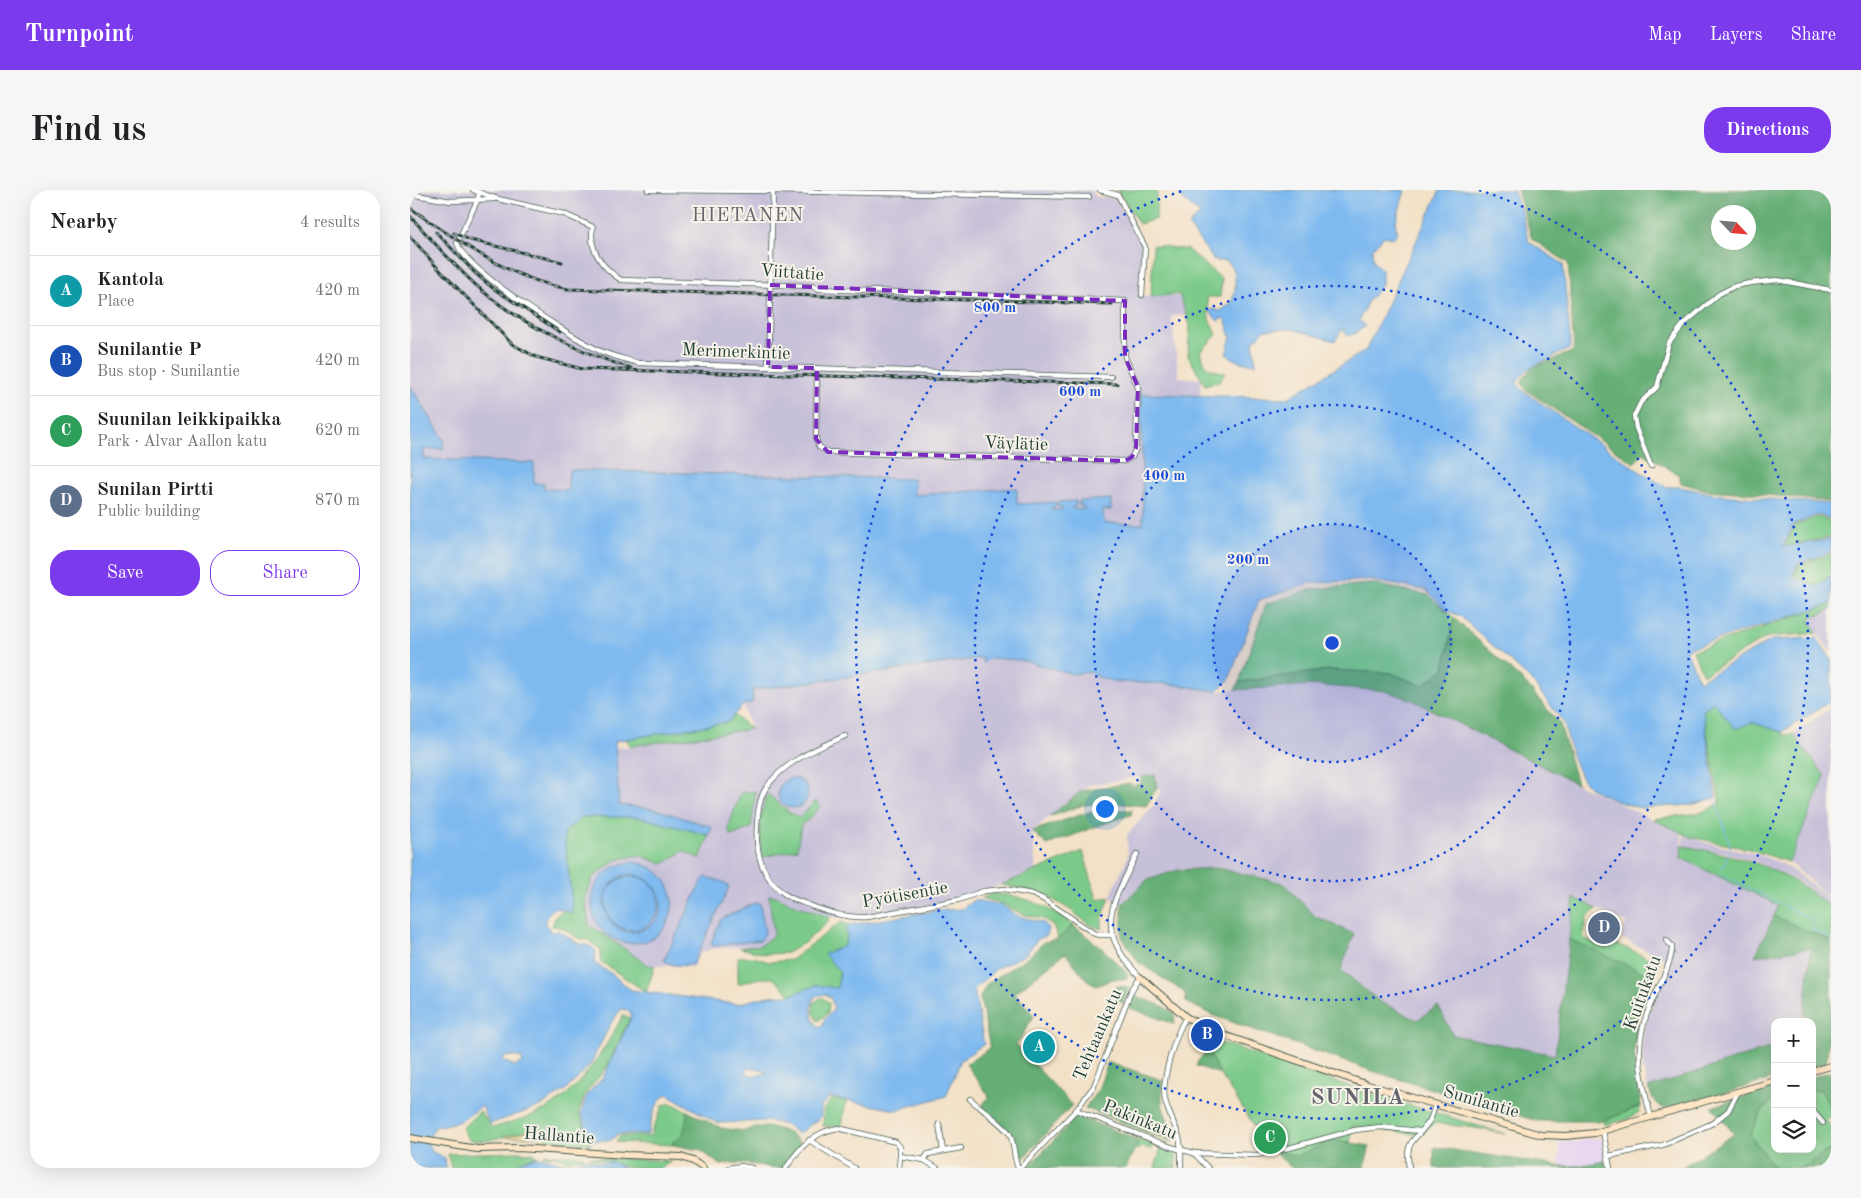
<!DOCTYPE html>
<meta charset="utf-8">
<style>
body{margin:0;font-family:"Old Standard TT",serif;background:#f6f6f6;color:#202124}
.controls{position:absolute;right:15px;bottom:15px;display:grid;overflow:hidden;border-radius:10px;box-shadow:0 5px 20px #0002}
.controls button{width:45px;height:45px;display:grid;place-items:center;padding:0;border:0;border-bottom:1px solid #e0e0e0;background:#fff;color:#202124;font:25px sans-serif}
.compass{position:absolute;left:1301px;top:15px;width:45px;height:45px;border-radius:50%;background:#fff;box-shadow:0 5px 20px #0002;rotate:116deg}
.you{position:absolute;left:694px;top:618px;width:18px;height:18px;margin:-12px;border:4px solid #fff;border-radius:50%;background:#1a73e8;box-shadow:0 0 0 8px #1a73e833}
.badge{display:grid;place-items:center;width:32px;height:32px;border-radius:50%;background:#7c3aed;color:#fff;font-size:16px;font-weight:700}
.pin{position:absolute;translate:-50% -50%;border:2px solid #fff;box-shadow:0 1px 5px #0006}
.list{margin:0;padding:0;list-style:none}
h2{display:flex;justify-content:space-between;align-items:center;height:65px;margin:0;padding:0 20px;font-size:21px}
h2 small{font-size:16px;font-weight:400;color:#757577}
.list li{display:grid;grid-template-columns:32px 1fr auto;gap:15px;align-items:center;box-sizing:border-box;height:70px;padding:0 20px;border-top:1px solid #e0e0e0}
.list b{display:block;font-size:19px;white-space:nowrap}
.list p{margin:0;font-size:16px;white-space:nowrap;color:#757577}
.list em{font-size:16px;font-style:normal;color:#757577}
.actions{display:flex;gap:10px;padding:15px 20px}
.actions a{flex:1;padding:11px 0;border:1px solid #7c3aed;border-radius:20px;text-align:center;font-size:18px;color:#7c3aed}
.actions .main{background:#7c3aed;color:#fff}
.icon{flex:none;width:28px;height:28px;fill:none;stroke:currentColor;stroke-width:2;stroke-linecap:round;stroke-linejoin:round}
.map{position:relative;flex:none;width:1421px;height:978px;overflow:hidden;border-radius:20px}
header{display:flex;align-items:center;gap:30px;box-sizing:border-box;height:70px;padding:0 25px;background:#7c3aed;color:#fff}
header strong{font-size:24px}
nav{display:flex;gap:28px;margin-inline-start:auto;font-size:18px}
.intro{display:flex;align-items:center;justify-content:space-between;box-sizing:border-box;height:120px;padding:0 30px}
h1{margin:0;font-size:35px}
.button{padding:12px 22px;border-radius:20px;background:#7c3aed;color:#fff;font-size:18px;font-weight:700}
main{display:flex;gap:30px;padding:0 30px}
aside{flex:1;background:#fff;border-radius:20px;box-shadow:0 5px 20px #0002}
.map>svg:first-child{display:block}
.built{fill:#e5d3f1}
.industrial{fill:#c7c0d9}
.green{fill:#7cca8a;stroke:#4e845f}
.forest{fill:#65ae76;stroke:#427655;fill-rule:evenodd}
.sand{fill:#eeda9e;stroke:#868c69}
.water{fill:#7eb9f0;stroke:#4e7b92;fill-rule:evenodd}
.lines{fill:none;stroke-linecap:round;stroke-linejoin:round}
.stream{stroke:#7eb9f0;stroke-width:1}
.street-casing{stroke:#3f564a;stroke-width:6}
.secondary-casing{stroke:#3f564a;stroke-width:8}
.street{stroke:#fff;stroke-width:4.5}
.secondary{stroke:#fee5c5;stroke-width:6}
.rail-casing{stroke:#1f3d34;stroke-width:3}
.rail{stroke:#f7f3e8;stroke-width:1;stroke-dasharray:4;stroke-linecap:butt}
.marked{fill:none;stroke:#7b2cbf;stroke-width:4;stroke-dasharray:10 6;stroke-linejoin:round}
.ring{fill:none;stroke:#1d4ed8;stroke-width:2.5;stroke-dasharray:2.5 5}
.labels{text-anchor:middle;dominant-baseline:central;stroke-width:4;stroke-linejoin:round;paint-order:stroke}
.street-label{font-size:18px;fill:#1f3d34;stroke:#f7f3e8}
.neighbourhood-label{font-size:19px;letter-spacing:1px;fill:#65656d;stroke:#f7f3e8}
.district-label{font-size:22px;font-weight:bold;letter-spacing:1px;fill:#65656d;stroke:#f7f3e8}
.centre{fill:#1d4ed8;stroke:#f7f3e8;stroke-width:2.5}
.ring-label{font-size:15px;text-anchor:middle;font-weight:bold;fill:#1d4ed8;stroke:#f7f3e8;stroke-width:4;stroke-linejoin:round;paint-order:stroke}
</style>
<header>
<strong>Turnpoint</strong>
<nav><a>Map</a><a>Layers</a><a>Share</a></nav>
</header>
<div class="intro"><h1>Find us</h1><a class="button">Directions</a></div>
<main>
<aside>
<h2>Nearby<small>4 results</small></h2>
<ul class="list">
<li><span class="badge" style="background:#0f9aa8">A</span><div><b>Kantola</b><p>Place</p></div><em>420 m</em></li>
<li><span class="badge" style="background:#1a4fb4">B</span><div><b>Sunilantie P</b><p>Bus stop · Sunilantie</p></div><em>420 m</em></li>
<li><span class="badge" style="background:#2e9e5b">C</span><div><b>Suunilan leikkipaikka</b><p>Park · Alvar Aallon katu</p></div><em>620 m</em></li>
<li><span class="badge" style="background:#5c6f8a">D</span><div><b>Sunilan Pirtti</b><p>Public building</p></div><em>870 m</em></li>
</ul>
<div class="actions"><a class="main">Save</a><a>Share</a></div>
</aside>
<div class="map">
<svg width="1421" height="978" viewBox="0 0 1421 978">
<rect width="100%" height="100%" fill="#f7f3e8"/>
<filter id="ink" filterUnits="userSpaceOnUse"><feTurbulence type="fractalNoise" baseFrequency=".02" numOctaves="2"/><feDisplacementMap in="SourceGraphic" scale="10" xChannelSelector="R" yChannelSelector="G"/><feConvolveMatrix kernelMatrix="1 2 1 2 8 2 1 2 1" color-interpolation-filters="sRGB"/></filter>
<filter id="wash" filterUnits="userSpaceOnUse"><feTurbulence type="fractalNoise" baseFrequency=".0096" numOctaves="4" result="noise"/><feDisplacementMap in="SourceGraphic" scale="20" xChannelSelector="R" yChannelSelector="G"/><feGaussianBlur stdDeviation="1.12" result="paint"/><feColorMatrix in="noise" values="0 0 0 0 0 0 0 0 0 0 0 0 0 0 0 0 0 1.4 0 .05"/><feComposite in="paint" operator="in"/></filter>
<g filter="url(#wash)">
<rect width="100%" height="100%" fill="#f3e1c7"/>
<!-- built -->
<path class="built" d="M1192,948L1195,971L1168,976H1149V951L1166,952L1173,949Z"/>
<!-- industrial -->
<g class="industrial">
<path d="M0,0H681L686,7L706,8L732,55L729,107L787,105L796,124L761,126L769,187L792,189L789,207L731,205L734,334L694,333L693,320L674,316V319H663V316H652L653,320H642V317L607,314L606,298L503,305V289L159,280L158,300L134,299L124,293V273L13,269L14,259L34,250L0,195Z"/>
<path d="M1421,419V463L1398,429Z"/>
<path d="M572,468L573,473L580,468L610,470L663,484L680,482L717,492L760,494L806,501L902,495L975,501L1002,510L1167,594L1272,643L1271,668L1369,715L1345,765L1401,758L1394,832H1365V856L1238,898L1233,878L1232,857L1234,839L1241,818L1262,772L1211,748L1216,733L1164,708L1145,865L1043,845L1028,816L1008,830L969,811L930,780L944,744L905,726L873,693L807,678L768,680L737,690L712,714L700,707L718,667L717,645L743,616L752,598H747L745,585L679,595L622,641L626,680L591,695L548,710L444,728L420,727L384,715L368,707L359,705L364,745L351,755L301,759L289,764L283,777L238,775L162,724L172,627L299,645L301,638L245,619L209,615L206,558L341,539L333,515L344,512L343,500Z"/>
<path d="M1421,518V709L1379,672L1415,586L1383,544Z"/>
<path d="M1274,645L1297,653L1347,664L1371,673L1395,689L1421,710V718L1396,697L1381,688L1344,671L1317,663L1273,656Z"/>
</g>
<!-- green -->
<g class="green">
<path d="M706,0H747L746,29L729,34L708,1Z"/>
<path d="M743,55L778,60L812,89L810,107H797L799,129L807,145L790,162L797,178L815,183L810,191L795,195L778,166L780,135L769,104L741,107Z"/>
<path d="M1408,327L1421,331V347L1375,356L1385,335Z"/>
<path d="M1421,364V384L1408,396L1384,385L1389,375Z"/>
<path d="M962,394L1018,405L1044,428L1034,479L1012,496L981,483L919,480L829,492L856,414L903,399Z"/>
<path d="M1421,414V419L1399,429L1407,443L1357,447L1293,485L1283,461Z"/>
<path d="M1303,512L1341,532L1372,542L1374,545L1383,544L1415,586L1379,672L1339,659L1281,647L1243,629L1290,623L1310,614L1293,521Z"/>
<path d="M324,525L341,539L221,556L216,549L318,532Z"/>
<path d="M331,602H346L341,638L321,646L318,638Z"/>
<path d="M358,604L380,623L389,628L406,611L410,616L400,628L391,635L387,659L352,667C349,646 348,625 358,604Z"/>
<path d="M172,627H228L299,645L290,669L273,661L253,674L229,665L206,670L183,687L175,710L179,735L238,775L245,776L236,802L190,771L191,760L178,750L168,748L151,737L142,736L146,726L154,720L162,723C162,696 156,669 154,642Z"/>
<path d="M1272,656C1332,666 1373,677 1421,718V751L1364,726L1368,715L1271,668Z"/>
<path d="M673,661L687,709L700,707L693,726L691,739C676,735 667,723 654,716C634,703 615,699 591,695Z"/>
<path d="M583,704C615,705 637,716 663,735L648,749L644,737L634,729L612,724L591,713L572,708Z"/>
<path d="M359,705L368,707L384,715L420,727L418,732L394,753L377,763L355,764L330,758L351,755L364,745Z"/>
<path d="M1164,708L1187,719L1177,727L1173,748L1197,758L1207,754L1249,773L1244,787L1159,749Z"/>
<path d="M431,732L440,735L434,756L427,798L407,795L381,805L363,788H349L328,794V767H344L359,772L381,770Z"/>
<path d="M412,807L419,813L418,823L408,831L403,821L404,812Z"/>
<path d="M213,825L220,828L197,877L175,904L169,922L174,934V945L182,954L137,951L130,938L75,951L59,950L52,938L70,921L82,938C98,933 115,929 130,922C167,906 195,859 213,825Z"/>
<path d="M800,849L956,902L1095,944L1065,938L1025,933L1011,945L943,936L940,952L923,950L886,966L859,958L810,884L794,854Z"/>
<path d="M1402,900H1411L1421,919V926L1416,931L1421,936V960C1411,963 1406,971 1397,975C1387,978 1375,978 1365,978L1340,945L1350,924L1365,907V959H1402Z"/>
<path d="M422,909L436,911L432,936H413L414,918Z"/>
<path d="M261,913L277,921C276,934 276,946 263,952V955L206,952L210,946H240L253,915Z"/>
<path d="M1231,916L1229,922L1218,929L1194,935V931Z"/>
<path d="M729,950L744,955L741,959L732,957L730,959H724Z"/>
<path d="M751,958L764,963L766,965V978H745Z"/>
<path d="M108,962L123,963L127,966L111,971L106,978H41L38,964Z"/>
<path d="M135,964L174,966V968L158,971L147,966H133Z"/>
<path d="M179,967L261,971L252,978H218L203,972L178,968Z"/>
</g>
<!-- forest -->
<g class="forest">
<path d="M1107,0H1421V312L1340,303L1296,300L1271,293L1269,285L1233,263L1224,273L1116,200L1111,192L1121,178L1164,161L1158,73L1122,49ZM1308,22H1338V52H1308Z"/>
<path d="M1044,428L1115,493L1150,534L1167,594L1002,510L975,501L902,495L825,500L829,492L921,480L981,483L1012,496L1034,479Z"/>
<path d="M745,585L747,598L736,616L703,613L673,615L639,627L671,601L721,593L722,596L731,593V587Z"/>
<path d="M699,619L722,620L721,625L704,630L637,655L622,641L682,621Z"/>
<path d="M807,678L873,693L905,726L944,744L931,780L969,811L1007,830L1028,816L1043,845L1145,865L1159,749L1244,787L1228,826L1224,862L1231,916L1194,931H1127L962,881L802,825L776,812L775,803L728,772L712,747V714L737,690L768,680Z"/>
<path d="M1364,726L1421,751V833L1416,873L1402,877V832H1394L1401,758L1345,766Z"/>
<path d="M663,735L694,760L717,783V789H702L687,796L676,789L655,763L605,803L624,826L606,855L662,915L613,969L604,946L572,916L579,906L556,874L580,858L570,807L577,794L618,767L634,752L648,749Z"/>
<path d="M707,796L719,797L713,813L706,809Z"/>
<path d="M724,805L755,817L765,824L764,834L720,818Z"/>
<path d="M1365,856V888L1312,904L1256,918C1245,918 1242,906 1238,898Z"/>
<path d="M796,862L800,865L810,884L786,876L788,871Z"/>
<path d="M698,872L752,890V915L762,941V952L675,918L688,900Z"/>
<path d="M1421,882V919L1411,900H1402V887Z"/>
<path d="M1365,897V907L1350,924L1340,945L1365,978H1271L1324,944L1302,917Z"/>
<path d="M277,921L311,938L334,941L346,937H362L378,942L391,953L373,978C348,978 338,969 311,975L290,960L263,955V952C276,946 276,934 277,921Z"/>
<path d="M667,926L729,950L716,978H617Z"/>
<path d="M923,950L960,956L954,978H882L859,958L886,966Z"/>
<path d="M1024,957L1149,976H1168L1195,971L1196,978H1024Z"/>
<path d="M1421,960V978H1386L1398,975L1413,963Z"/>
</g>
<!-- sand -->
<path class="sand" d="M130,938L137,951L126,947H93Z"/>
<!-- water -->
<g class="water">
<path d="M772,0H995L985,34L988,42L983,48L974,46L962,59L963,71L972,80V95L958,111L949,130L955,136L946,143L938,146L932,139L925,151L882,139L855,140L843,152L846,174L829,172L816,164L821,147L815,129L811,128L809,132L799,121L802,119L810,121L821,114L825,101V82L817,71H807L803,69L778,35L790,24L770,7Z"/>
<path d="M1030,0H1103L1111,21L1119,52L1153,74L1161,158L1118,179L1106,192L1112,200L1229,281L1257,297H1270L1309,305L1421,314V329L1408,325L1384,334L1373,357L1421,349V362L1388,374L1382,386L1407,397L1421,386V414L1276,459L1289,491L1362,450L1407,448L1421,469V511L1372,542L1341,532L1326,539L1303,512L1293,521L1306,606L1305,608L1281,615L1230,618L1206,611L1180,598L1171,587L1162,566L1154,533L1120,489L1050,426L1036,420L1016,400L959,390L901,393L849,410L819,490L806,501C791,499 776,496 760,494C735,491 701,497 680,482L663,484L610,470L580,468L573,473L572,468L342,500L343,512L333,515L318,532L205,551L209,615L245,619L302,637L299,645L228,627H172L154,642C156,669 162,696 162,724L154,720L144,718L138,724L135,734L143,743L148,740L167,753L180,756L186,761L184,773L202,784L221,800L327,814L358,806L381,805L407,795L427,798L430,782L414,764L434,756L437,747L436,739L440,735L529,720L552,719L564,710L592,715L608,726L634,733L638,739L636,746L628,749L615,765L587,778L564,799L574,854L551,870L536,906L486,920L420,907L411,916V927L388,944L377,935L358,931L307,933L257,904C245,911 241,930 238,944H207L202,950L181,951C175,942 176,933 171,923L177,904L193,888L220,830L221,823L217,820L211,819L201,833L180,875L158,898L131,916L80,934L72,916L51,931L25,937L17,952L21,961L35,968L36,978H0V195L34,250L33,259H14V269L124,273V293L134,294V299L158,300L159,280L504,289V305L607,298V314L646,312V317H642V320H652V317H648V312L666,311V316H663V319H674V316H669V311L701,309V320H693L694,333L733,334L731,204L878,208L956,160ZM415,804L421,808L424,819L414,830L413,836L409,838C401,828 399,817 405,806ZM103,866L111,868L113,870L112,873L105,876L93,871L94,867ZM344,878L353,880L356,883L346,886L337,884V879Z"/>
<circle cx="383" cy="603" r="15"/>
<path d="M223,672C280,680 271,755 221,753C171,751 166,678 223,672ZM215,685C249,681 266,725 234,739C198,754 176,700 215,685Z"/>
<circle cx="222" cy="713" r="27"/>
<path d="M296,687L313,692L319,697L283,774C276,776 259,776 254,770L292,691Z"/>
<path d="M345,713H350L355,743L351,750L303,756L301,753L311,729Z"/>
<path d="M128,967L163,975L175,969L191,973L203,972L214,978H107L111,971Z"/>
</g>
<g class="lines">
<!-- stream -->
<g class="stream">
<path d="M1305,608L1321,658"/>
<path d="M1312,678L1319,663"/>
<path d="M1309,683L1405,731L1402,740L1421,749"/>
</g>
</g>
</g>
<g filter="url(#ink)">
<g class="lines">
<!-- street casing -->
<g class="street-casing">
<g id="street">
<path d="M63,0L88,9L154,24L183,37C178,60 193,78 211,90L402,96L409,99L715,111V167L728,197L726,258L722,267L715,271L418,262L409,257L406,249L407,178"/>
<path d="M238,0L363,1L679,7"/>
<path d="M690,0L708,5L735,57L732,105"/>
<path d="M69,2L68,9L47,53C55,80 160,146 188,160C201,166 215,169 228,173L701,187"/>
<path d="M0,4L41,11L84,9"/>
<path d="M358,177L363,1"/>
<path d="M1241,276L1226,238L1224,226L1231,212L1247,197L1259,153L1273,135L1309,104L1325,96L1340,93L1367,90L1421,100"/>
<path d="M435,546C408,558 373,572 356,598C349,609 348,622 347,635C345,662 352,689 376,705C385,711 395,713 404,717C422,724 438,728 457,727L548,710L574,701L595,699L622,704L633,709L685,744L690,745H703"/>
<path d="M560,909C569,917 593,935 599,943C605,953 603,967 608,978"/>
<path d="M666,920L761,957L784,963L847,965L879,958L945,940L970,937L1010,941"/>
<path d="M1402,920L1413,933"/>
<path d="M1241,927C1231,889 1223,859 1238,821C1244,804 1263,773 1262,756L1256,750"/>
<path d="M529,934L533,961"/>
<path d="M1193,941L1200,978"/>
<path d="M399,950L444,978"/>
<path d="M784,963L798,978"/>
<path d="M1198,966L1253,955L1303,933L1318,921L1328,902"/>
<path d="M514,970L518,964L551,958"/>
<path d="M319,978L331,976L342,978"/>
<path d="M376,978C389,958 403,942 428,938L486,952L490,957V966L514,970L527,978"/>
<path d="M489,978L490,966"/>
<path d="M610,978L666,920L684,896L721,801L730,787C683,737 701,717 727,664"/>
<path d="M771,978C771,968 772,957 769,947C765,934 758,923 755,910C751,890 765,845 776,827"/>
<path d="M999,978C995,950 1003,953 1018,933C1022,928 1023,921 1025,915"/>
</g>
</g>
<!-- secondary casing -->
<g class="secondary-casing">
<g id="secondary">
<path d="M730,787L776,827L799,840L958,895L1131,945L1156,946L1185,943L1365,891"/>
<path d="M1402,881L1421,876"/>
<path d="M0,948L67,959L108,958L216,965L271,967L283,971L293,978"/>
</g>
</g>
<!-- street -->
<use href="#street" class="street"/>
<!-- secondary -->
<use href="#secondary" class="secondary"/>
<!-- rail casing -->
<g class="rail-casing">
<g id="rail">
<path d="M0,18L15,28"/>
<path d="M10,25C56,56 102,89 158,99L702,114"/>
<path d="M0,26C24,52 48,81 75,103C112,134 175,165 221,178"/>
<path d="M26,42L65,83L84,99L150,142"/>
<path d="M44,43L60,50L152,72"/>
<path d="M0,46L24,74L102,154L126,167L172,179L707,194"/>
</g>
</g>
<!-- rail -->
<use href="#rail" class="rail"/>
</g>
</g>
<!-- marked area -->
<path class="marked" d="M360,95L715,111V167L728,197L726,258L722,267L715,271L418,262L406,249L407,178L358,177Z"/>
<!-- distance rings -->
<circle cx="922" cy="453" r="119" fill="#1d4ed8" fill-opacity=".12"/>
<g class="ring">
<circle cx="922" cy="453" r="119"/>
<circle cx="922" cy="453" r="238"/>
<circle cx="922" cy="453" r="357"/>
<path d="M1069 0A476 476 0 1 1 775 0"/>
</g>
<g class="labels">
<!-- street labels -->
<g class="street-label">
<text transform="translate(382 83) rotate(4)">Viittatie</text>
<text transform="translate(326 162) rotate(2)">Merimerkintie</text>
<text transform="translate(606 254) rotate(2)">Väylätie</text>
<text transform="translate(495 705) rotate(-10)">Pyötisentie</text>
<text transform="translate(1233 803) rotate(-70)">Kuitukatu</text>
<text transform="translate(688 845) rotate(-67)">Tehtaankatu</text>
<text transform="translate(1071 912) rotate(16)">Sunilantie</text>
<text transform="translate(730 930) rotate(22)">Pakinkatu</text>
<text transform="translate(149 946) rotate(4)">Hallantie</text>
</g>
<!-- neighbourhood labels -->
<g class="neighbourhood-label">
<text x="338" y="26">HIETANEN</text>
</g>
<!-- district labels -->
<g class="district-label">
<text x="948" y="908">SUNILA</text>
</g>
</g>
<circle cx="922" cy="453" r="8" class="centre"/>
<g class="ring-label">
<text x="585" y="122">800 m</text>
<text x="670" y="206">600 m</text>
<text x="754" y="290">400 m</text>
<text x="838" y="374">200 m</text>
</g>
</svg>
<div class="controls">
<button>+</button>
<button>−</button>
<button><svg class="icon" aria-label="layers" viewBox="0 0 24 24"><path d="M12 4l9 5-9 5-9-5zM3 14l9 5 9-5"/></svg></button>
</div>
<svg class="compass" viewBox="-18 -18 36 36"><path d="M0-13l5 13h-10z" fill="#e53935"/><path d="M0 13l5-13h-10z" fill="#757577"/></svg>
<div class="you"></div>
<div class="pin badge" style="left:629px;top:857px;background:#0f9aa8">A</div>
<div class="pin badge" style="left:797px;top:845px;background:#1a4fb4">B</div>
<div class="pin badge" style="left:860px;top:948px;background:#2e9e5b">C</div>
<div class="pin badge" style="left:1194px;top:738px;background:#5c6f8a">D</div>
</div>
</main>
